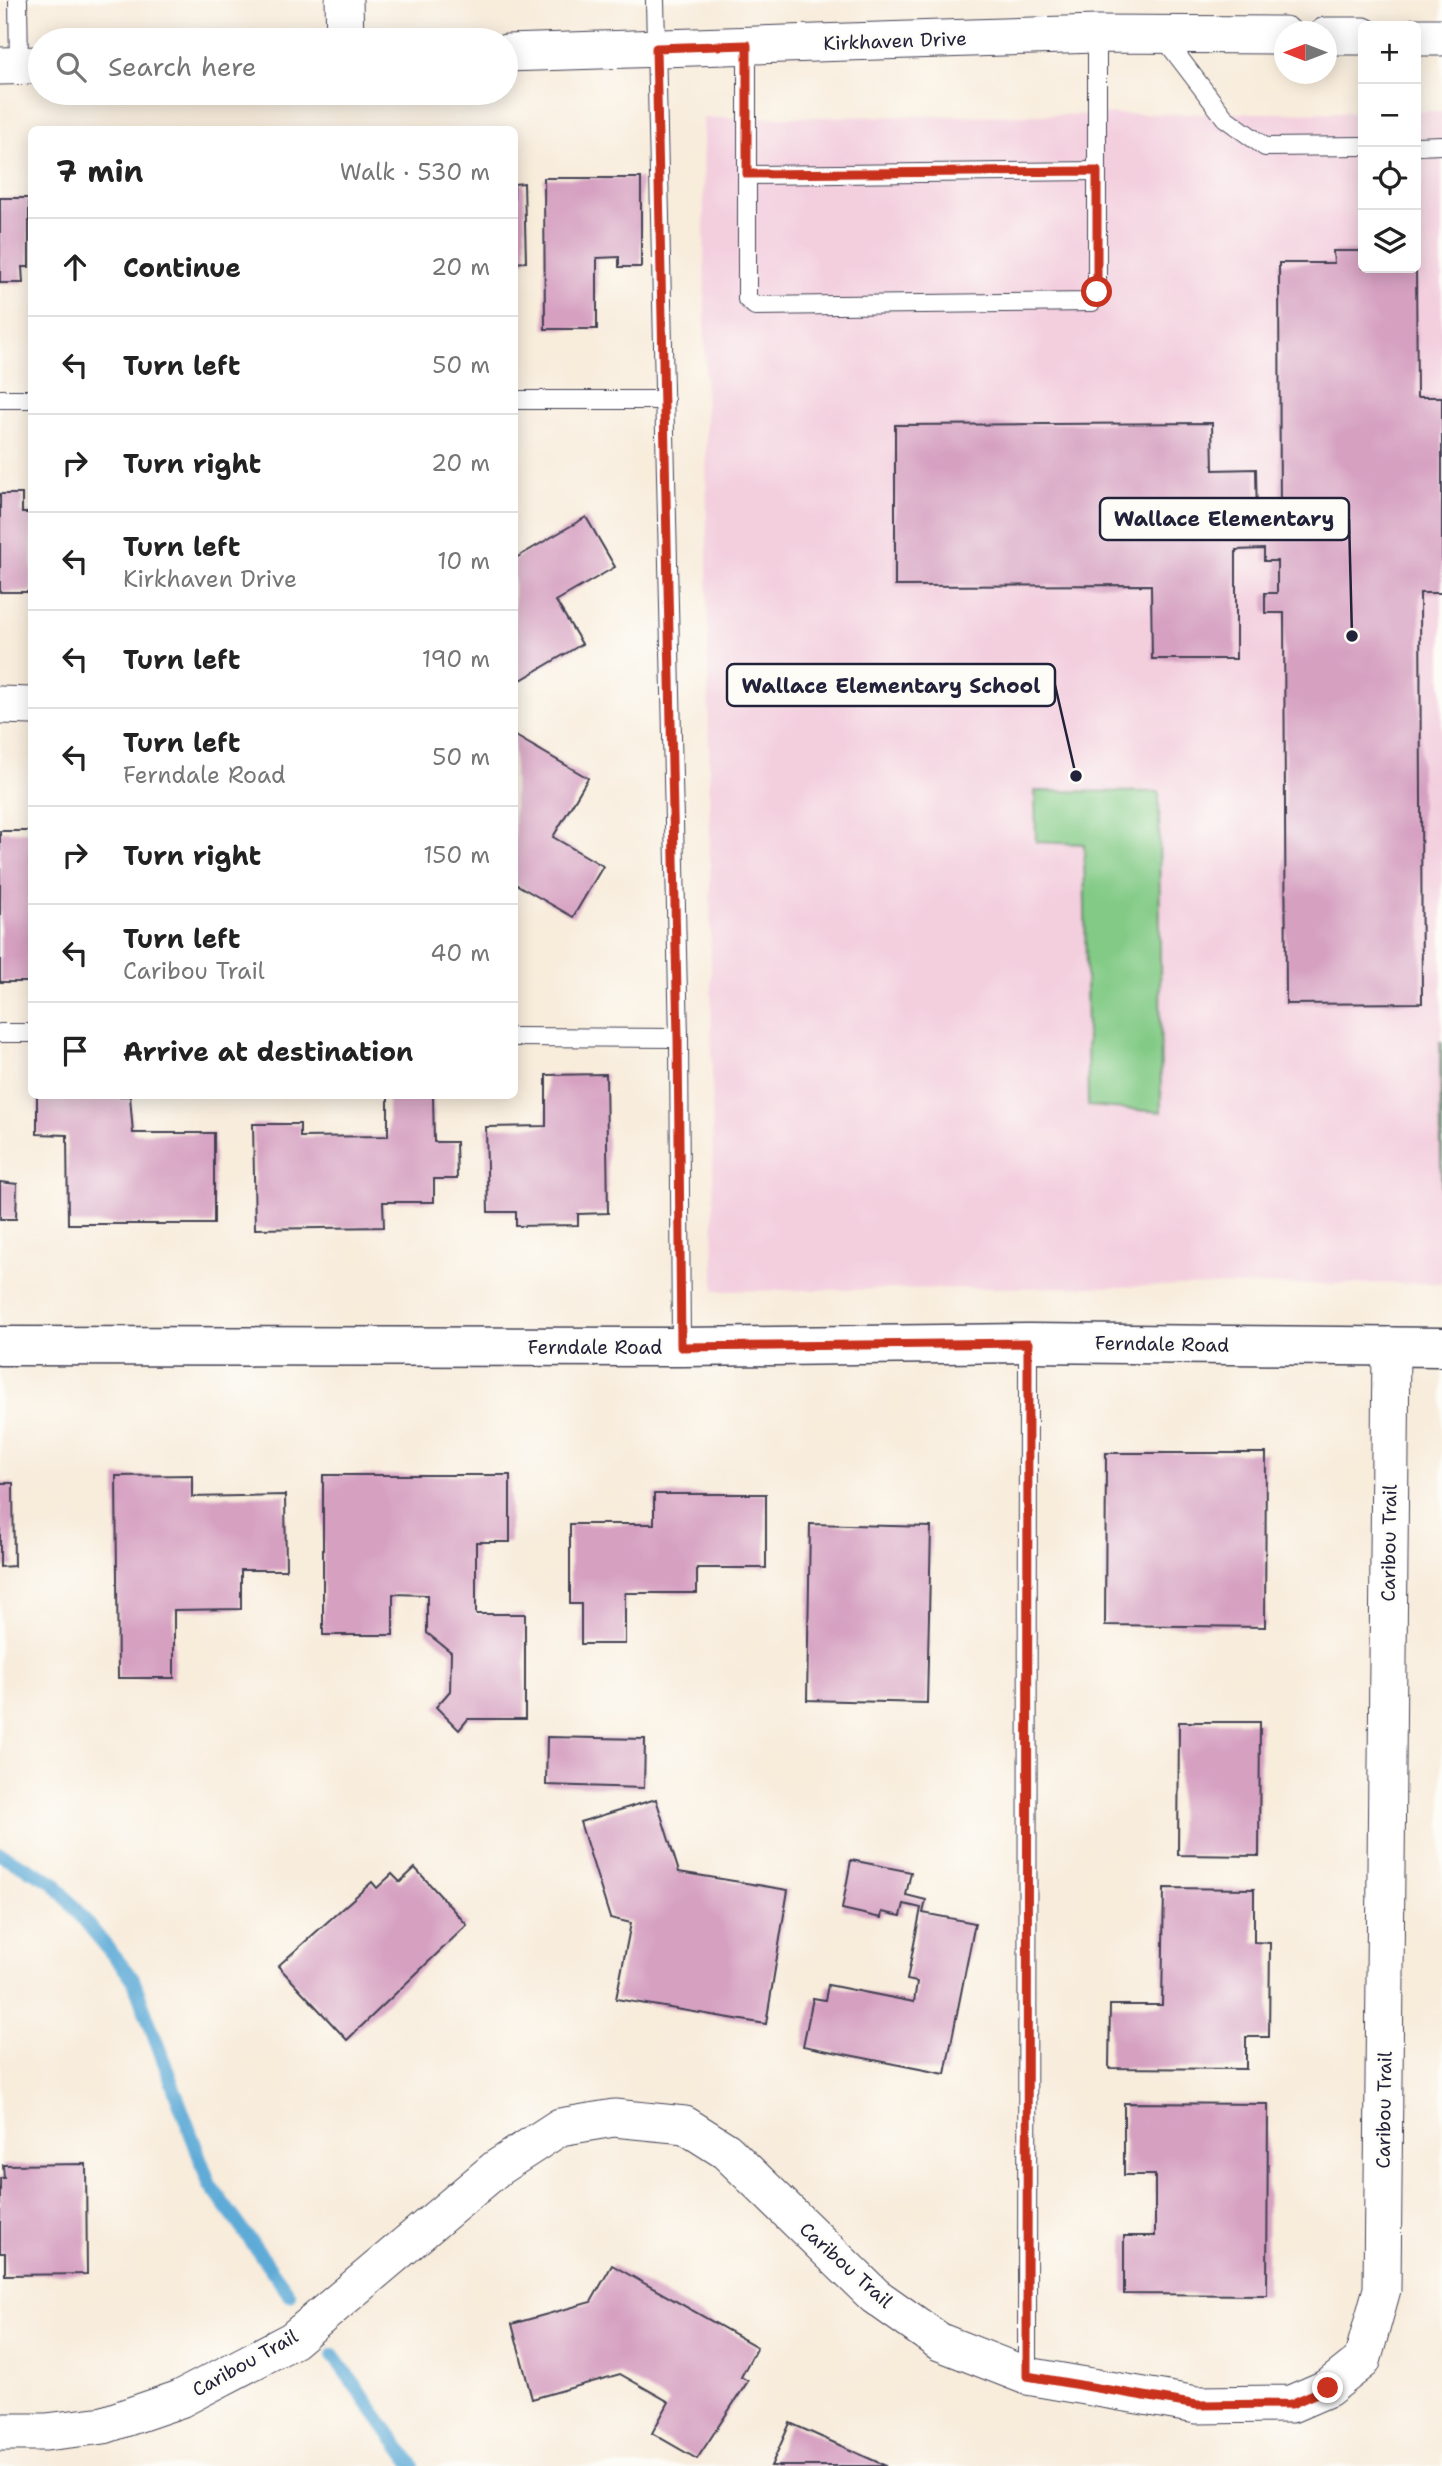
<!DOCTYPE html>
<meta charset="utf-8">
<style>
body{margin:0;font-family:"Shantell Sans",sans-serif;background:#f6f6f6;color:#222}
.controls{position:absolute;right:21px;top:21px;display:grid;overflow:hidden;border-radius:10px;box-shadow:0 4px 18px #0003}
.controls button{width:63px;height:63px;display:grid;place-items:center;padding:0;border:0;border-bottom:2px solid #e0e0e0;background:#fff;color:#222;font:35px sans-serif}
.compass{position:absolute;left:1274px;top:21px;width:63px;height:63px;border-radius:50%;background:#fff;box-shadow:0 4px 18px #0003;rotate:270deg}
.stop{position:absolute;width:21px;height:21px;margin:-16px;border:5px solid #c8321e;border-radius:50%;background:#fff}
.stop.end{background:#c8321e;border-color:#fff;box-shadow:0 2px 7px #0008}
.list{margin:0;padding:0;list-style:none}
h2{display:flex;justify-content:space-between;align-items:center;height:91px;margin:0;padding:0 28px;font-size:30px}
h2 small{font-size:23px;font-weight:400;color:#767676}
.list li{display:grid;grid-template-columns:46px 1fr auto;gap:21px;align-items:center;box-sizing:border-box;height:98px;padding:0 28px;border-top:2px solid #e0e0e0}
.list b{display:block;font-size:26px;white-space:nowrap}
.list p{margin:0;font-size:23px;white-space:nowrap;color:#767676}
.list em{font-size:23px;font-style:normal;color:#767676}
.icon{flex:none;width:38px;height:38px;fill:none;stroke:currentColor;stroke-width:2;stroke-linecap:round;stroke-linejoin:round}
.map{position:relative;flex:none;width:1442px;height:2466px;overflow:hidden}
.search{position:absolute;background:#fff;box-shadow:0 4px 18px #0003;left:28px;top:28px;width:490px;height:77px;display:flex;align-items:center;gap:18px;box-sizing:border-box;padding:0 24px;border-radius:38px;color:#767676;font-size:26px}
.panel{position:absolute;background:#fff;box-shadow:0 4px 18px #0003;left:28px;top:126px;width:490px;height:973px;border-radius:10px}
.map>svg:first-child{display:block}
.built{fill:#f3cfde}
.green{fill:#82ca85;stroke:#527660;stroke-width:2}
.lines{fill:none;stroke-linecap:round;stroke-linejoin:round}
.stream{stroke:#5eabd7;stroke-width:14}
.building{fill:#d6a0c1}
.lane-casing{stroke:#424053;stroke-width:20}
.street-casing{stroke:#424053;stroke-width:39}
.secondary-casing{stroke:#424053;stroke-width:41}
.lane{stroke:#fff;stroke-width:18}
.street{stroke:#fff;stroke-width:37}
.secondary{stroke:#fff;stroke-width:38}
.route{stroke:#c8321e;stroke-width:9}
.labels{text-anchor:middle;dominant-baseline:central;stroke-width:5;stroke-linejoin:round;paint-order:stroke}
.street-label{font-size:19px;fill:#22223b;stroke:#fdfcf7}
.leader{fill:none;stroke:#22223b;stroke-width:2.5}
.callout-dot{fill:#22223b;stroke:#fdfcf7;stroke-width:2.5}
.callout{fill:#fdfcf7;stroke:#22223b;stroke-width:2.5}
.callout-label{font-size:21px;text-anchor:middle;font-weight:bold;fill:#22223b}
</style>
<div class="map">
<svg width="1442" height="2466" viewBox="0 0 1442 2466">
<rect width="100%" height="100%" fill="#fdfcf7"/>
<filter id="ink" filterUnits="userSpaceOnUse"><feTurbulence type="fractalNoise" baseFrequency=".0143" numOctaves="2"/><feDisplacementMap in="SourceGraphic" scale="14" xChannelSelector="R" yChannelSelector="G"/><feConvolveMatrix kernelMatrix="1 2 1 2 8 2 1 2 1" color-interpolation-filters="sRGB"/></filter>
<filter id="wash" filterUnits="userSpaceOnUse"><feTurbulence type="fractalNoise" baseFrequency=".00686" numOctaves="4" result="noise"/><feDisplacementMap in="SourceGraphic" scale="28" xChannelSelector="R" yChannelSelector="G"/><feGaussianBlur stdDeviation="1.57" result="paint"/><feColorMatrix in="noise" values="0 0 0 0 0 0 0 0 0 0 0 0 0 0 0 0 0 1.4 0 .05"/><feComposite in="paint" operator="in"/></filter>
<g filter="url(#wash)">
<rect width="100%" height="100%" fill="#f8ecdb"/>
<!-- built -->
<path class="built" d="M1416,111H1442V1283L714,1291L703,118L1363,112V268H1416Z"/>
<!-- green -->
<g class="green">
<path d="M1035,791L1159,792L1161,1112L1088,1106L1084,844L1036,842Z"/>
<path d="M1440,1042H1442V1248Z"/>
</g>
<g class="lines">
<!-- stream -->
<g class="stream">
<path d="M0,1854L53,1882L133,1979L210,2185L289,2294"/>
<path d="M333,2355L413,2466"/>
</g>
</g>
<g id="blocks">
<!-- building -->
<g class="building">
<path d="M544,178H641V267H619V257L597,258V329H545Z"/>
<path d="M524,183L526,262L514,263V184Z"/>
<path d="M0,198H29V267H22L23,283H0Z"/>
<path d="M1333,251H1363V268H1416L1417,397H1442V593H1420L1422,1003L1286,1004L1284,613H1265V593H1277V561H1264V549L1236,550V659H1152L1151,585L895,586V425L1212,423L1213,470L1256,469L1257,522H1280L1279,263H1334Z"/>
<path d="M0,494H22V513H32V592H0Z"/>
<path d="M586,517L615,567L556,601L582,644L514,684V559Z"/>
<path d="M514,735L588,778L553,837L603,866L573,917L514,883Z"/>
<rect x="0" y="831" width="32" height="151"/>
<path d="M606,1074L608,1213L578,1214V1225L516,1226V1212H488L486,1127L546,1126V1075Z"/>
<path d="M37,1096H130L133,1133H214V1224H68L67,1135L37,1134Z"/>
<path d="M388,1096H433L434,1142H456L457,1179H434V1202H383L384,1227L255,1229L253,1124H300V1137L388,1136Z"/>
<path d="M0,1182L17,1184L16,1219H0Z"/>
<path d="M1106,1453H1266L1265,1627L1105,1625Z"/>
<path d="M192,1475V1497L285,1495L286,1570H241V1609L174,1610V1678H118L116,1476Z"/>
<path d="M323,1475H510V1542H476V1614H525V1719H468L459,1730L436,1707L450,1691L451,1652L427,1633V1595L393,1594V1635H323Z"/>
<path d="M0,1483H13L14,1566L0,1567Z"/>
<path d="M654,1494H766V1568H697V1593H625V1644H581V1604H570V1524H654Z"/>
<path d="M810,1524L931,1527L927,1703L807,1700Z"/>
<path d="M1179,1722H1260L1259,1856L1178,1855Z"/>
<path d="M547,1737L645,1739L644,1788L546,1785Z"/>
<path d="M656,1799L679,1872L788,1890L766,2024L616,1999L631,1923L610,1918L580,1822Z"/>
<path d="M851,1860L911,1872L906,1895L926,1900L923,1913L975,1923L945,2074L803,2046L813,1998L825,2000L828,1985L914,2002L917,1982L907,1980L921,1908L904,1904L901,1916L882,1912L881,1918L842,1909Z"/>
<path d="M415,1868L467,1925L347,2040L278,1966L372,1882L377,1888L392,1874L400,1882Z"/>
<path d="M1164,1888L1254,1889V1942L1270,1943L1269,2037H1246V2069L1109,2068L1110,2005H1162Z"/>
<path d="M1124,2103L1268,2104L1267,2295L1124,2294V2236H1155V2175H1124Z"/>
<path d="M86,2164L87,2274L5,2275V2253H0V2178H4L3,2165Z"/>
<path d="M612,2265L757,2347L741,2377L748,2381L697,2459L652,2433L669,2402L620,2374L532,2399L512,2324L591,2302Z"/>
<path d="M790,2423L886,2466H771Z"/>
</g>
</g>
</g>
<g filter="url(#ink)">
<use href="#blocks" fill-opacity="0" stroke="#424053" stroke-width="2"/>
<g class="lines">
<!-- lane casing -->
<g class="lane-casing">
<g id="lane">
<path d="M18,0L19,66"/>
<path d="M655,0L679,1038L681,1347"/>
<path d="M1161,34L1225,118L1265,147L1363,146"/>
<path d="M747,45V299L755,306L1092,302L1097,292V34"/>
<path d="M1416,146L1442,145"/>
<path d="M747,175L1097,171"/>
<path d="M0,399H32"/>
<path d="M514,400H665"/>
<path d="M0,1033H32"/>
<path d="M514,1037L679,1038"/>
<path d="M1027,2376L1028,1343"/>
</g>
</g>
<!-- street casing -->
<g class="street-casing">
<g id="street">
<path d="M344,0L345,40"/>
<path d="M1326,36H1363"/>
<path d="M1416,37H1442"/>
<path d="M506,53L1097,34L1284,35"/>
<path d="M0,66L40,65"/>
<path d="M0,705L32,706"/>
<path d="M0,2432H46L104,2425L180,2399L293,2340L497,2168L560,2127L614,2118L685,2125L726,2151L875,2296L940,2342L1027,2376L1197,2405L1291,2404L1328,2388L1362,2361L1382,2289L1391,1346"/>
</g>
</g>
<!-- secondary casing -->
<g class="secondary-casing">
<path id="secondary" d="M0,1346L681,1347L1028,1343L1442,1347"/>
</g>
<!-- lane -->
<use href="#lane" class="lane"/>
<!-- street -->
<use href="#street" class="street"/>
<!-- secondary -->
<use href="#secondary" class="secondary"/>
</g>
</g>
<g class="lines" filter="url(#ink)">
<!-- route -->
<path class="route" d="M1097,292V171L747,174V45L656,48L678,1038L681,1347L1028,1343L1027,2376L1197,2405L1291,2404L1328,2388"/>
</g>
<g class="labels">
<!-- street labels -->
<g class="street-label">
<text transform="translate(895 41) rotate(-2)">Kirkhaven Drive</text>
<text transform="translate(1162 1344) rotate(1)">Ferndale Road</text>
<text x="595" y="1347">Ferndale Road</text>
<text transform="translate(1389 1543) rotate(-89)">Caribou Trail</text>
<text transform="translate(1384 2110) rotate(-89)">Caribou Trail</text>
<text transform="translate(846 2265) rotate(42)">Caribou Trail</text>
<text transform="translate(245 2363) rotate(-29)">Caribou Trail</text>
</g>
</g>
<!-- callouts -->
<path class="leader" d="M1352 636L1349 519M1076 776L1055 685"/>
<g class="callout-dot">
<circle cx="1352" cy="636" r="7"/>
<circle cx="1076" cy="776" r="7"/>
</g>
<g class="callout">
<rect x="1100" y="498" width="249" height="42" rx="7"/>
<rect x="727" y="664" width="328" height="42" rx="7"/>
</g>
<g class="callout-label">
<text x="1224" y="526">Wallace Elementary</text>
<text x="891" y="693">Wallace Elementary School</text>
</g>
</svg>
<div class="controls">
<button>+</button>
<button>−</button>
<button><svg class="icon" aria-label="locate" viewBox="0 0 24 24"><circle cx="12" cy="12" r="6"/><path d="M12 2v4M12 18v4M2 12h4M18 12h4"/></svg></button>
<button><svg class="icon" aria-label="layers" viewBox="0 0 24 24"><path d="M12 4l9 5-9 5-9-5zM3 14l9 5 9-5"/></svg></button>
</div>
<svg class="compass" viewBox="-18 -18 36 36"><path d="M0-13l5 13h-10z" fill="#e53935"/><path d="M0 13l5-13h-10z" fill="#767676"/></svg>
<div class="stop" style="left:1097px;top:292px"></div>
<div class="stop end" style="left:1328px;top:2388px"></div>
<div class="search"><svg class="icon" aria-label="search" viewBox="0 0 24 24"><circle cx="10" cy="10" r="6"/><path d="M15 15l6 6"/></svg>Search here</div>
<section class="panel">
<h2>7 min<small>Walk · 530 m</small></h2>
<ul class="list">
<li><svg class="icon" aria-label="ahead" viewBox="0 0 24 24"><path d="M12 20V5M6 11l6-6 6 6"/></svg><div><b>Continue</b></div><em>20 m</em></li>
<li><svg class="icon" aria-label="left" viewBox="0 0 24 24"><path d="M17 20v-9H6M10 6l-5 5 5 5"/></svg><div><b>Turn left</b></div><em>50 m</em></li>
<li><svg class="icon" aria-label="right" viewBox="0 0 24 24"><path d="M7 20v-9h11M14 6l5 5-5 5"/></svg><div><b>Turn right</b></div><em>20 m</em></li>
<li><svg class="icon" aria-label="left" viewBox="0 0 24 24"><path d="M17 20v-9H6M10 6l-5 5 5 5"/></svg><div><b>Turn left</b><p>Kirkhaven Drive</p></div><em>10 m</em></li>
<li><svg class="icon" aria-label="left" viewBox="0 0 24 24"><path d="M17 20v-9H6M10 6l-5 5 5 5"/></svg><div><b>Turn left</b></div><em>190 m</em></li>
<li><svg class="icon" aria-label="left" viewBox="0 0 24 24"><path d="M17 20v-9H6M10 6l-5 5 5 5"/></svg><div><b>Turn left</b><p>Ferndale Road</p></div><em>50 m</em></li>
<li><svg class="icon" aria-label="right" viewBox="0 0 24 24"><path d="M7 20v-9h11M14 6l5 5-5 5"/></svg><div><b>Turn right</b></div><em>150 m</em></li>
<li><svg class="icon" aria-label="left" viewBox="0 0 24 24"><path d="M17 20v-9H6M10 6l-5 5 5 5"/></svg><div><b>Turn left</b><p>Caribou Trail</p></div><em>40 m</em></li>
<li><svg class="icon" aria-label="arrive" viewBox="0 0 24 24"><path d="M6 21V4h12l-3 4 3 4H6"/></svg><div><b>Arrive at destination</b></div></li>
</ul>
</section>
</div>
